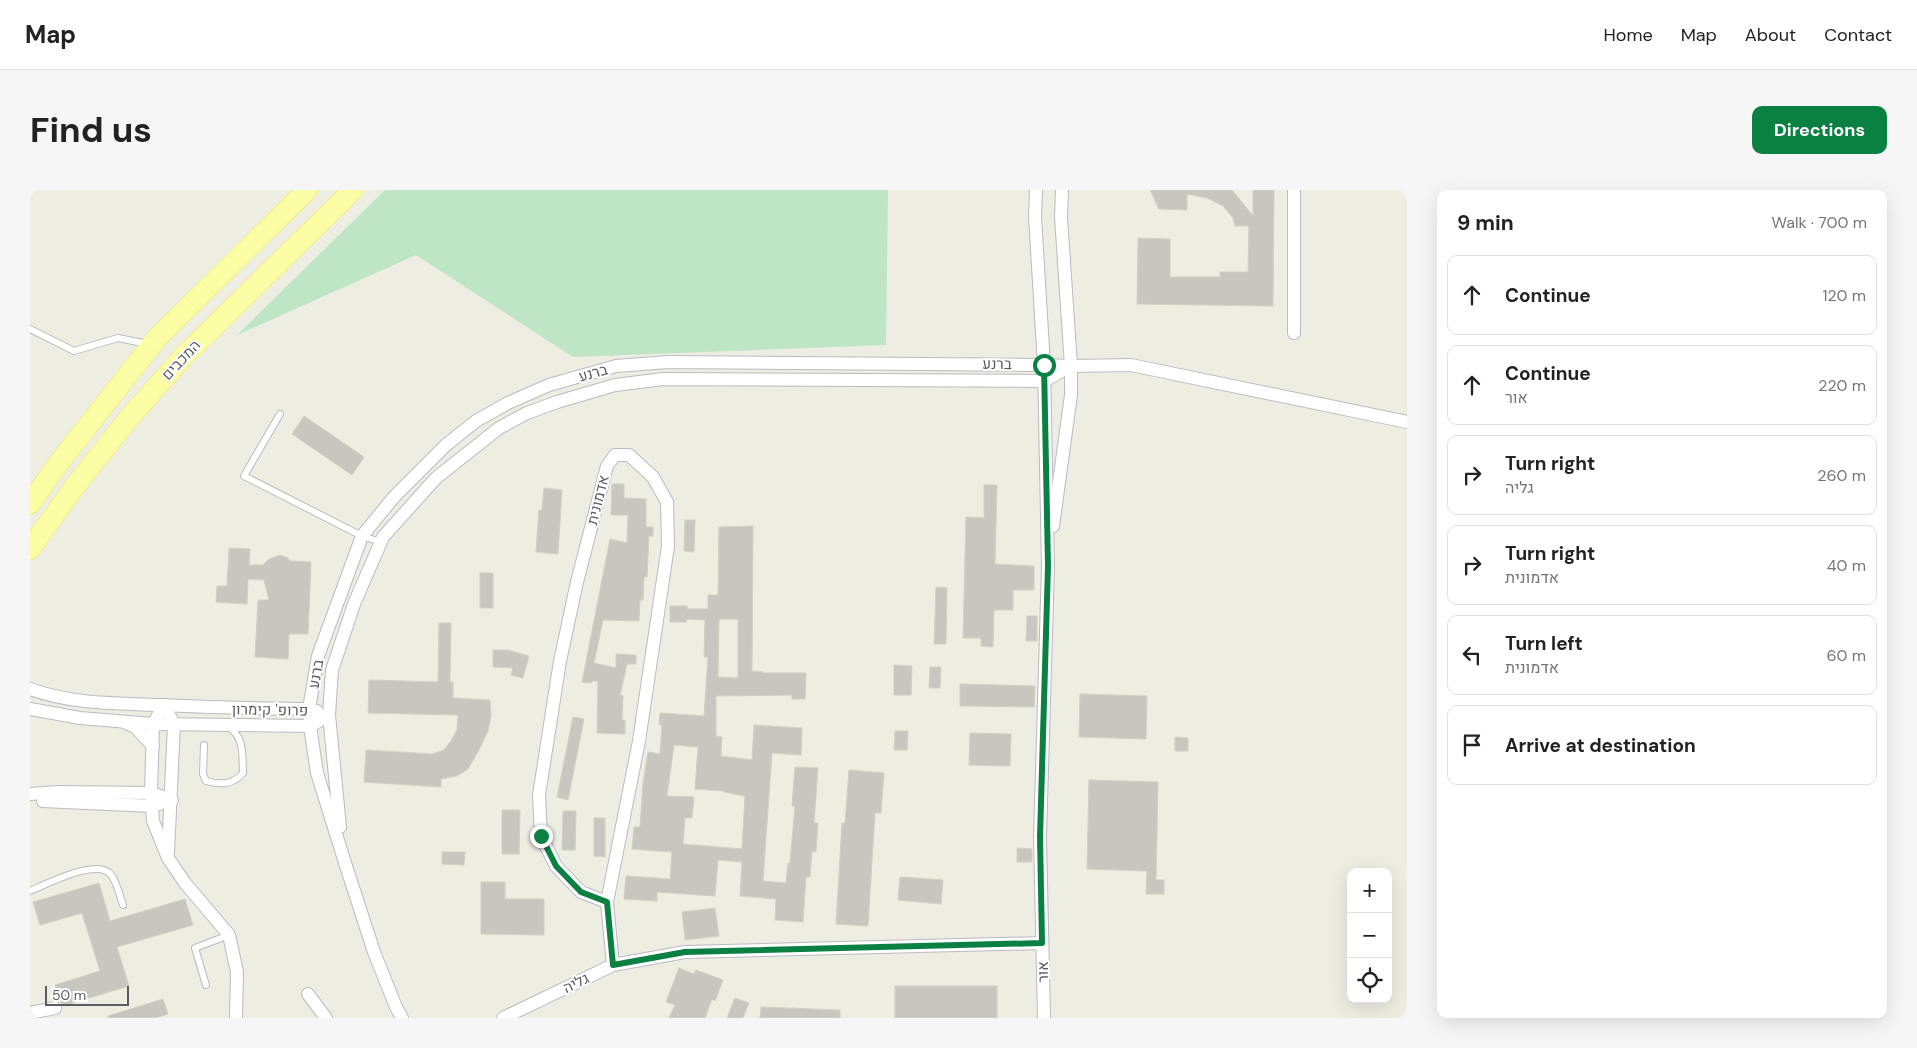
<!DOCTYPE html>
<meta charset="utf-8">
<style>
body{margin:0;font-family:"DM Sans",Heebo,sans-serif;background:#f6f6f6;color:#222}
.controls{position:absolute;right:15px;bottom:15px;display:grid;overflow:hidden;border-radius:10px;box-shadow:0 5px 20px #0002}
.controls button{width:45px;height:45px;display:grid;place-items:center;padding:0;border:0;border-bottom:1px solid #e0e0e0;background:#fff;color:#222;font:25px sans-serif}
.scale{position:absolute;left:15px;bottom:12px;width:84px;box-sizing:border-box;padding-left:5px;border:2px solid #5a5c63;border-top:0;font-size:14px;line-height:18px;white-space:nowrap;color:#5a5c63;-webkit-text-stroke:4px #fff;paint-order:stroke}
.stop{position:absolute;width:15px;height:15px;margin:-11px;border:4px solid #0b8043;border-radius:50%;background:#fff}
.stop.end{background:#0b8043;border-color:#fff;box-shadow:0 1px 5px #0008}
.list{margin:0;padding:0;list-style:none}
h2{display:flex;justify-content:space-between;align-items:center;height:65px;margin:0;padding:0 20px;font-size:21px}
h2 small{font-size:16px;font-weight:400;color:#767676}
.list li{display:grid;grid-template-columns:32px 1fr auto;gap:15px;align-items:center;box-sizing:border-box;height:80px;margin:0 10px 10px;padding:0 10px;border:1px solid #e0e0e0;border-radius:10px}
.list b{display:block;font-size:19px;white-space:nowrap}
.list p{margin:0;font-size:16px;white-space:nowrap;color:#767676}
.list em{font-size:16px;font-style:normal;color:#767676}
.icon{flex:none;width:28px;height:28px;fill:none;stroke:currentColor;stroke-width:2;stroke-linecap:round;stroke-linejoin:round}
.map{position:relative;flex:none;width:1377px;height:828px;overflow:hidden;border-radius:10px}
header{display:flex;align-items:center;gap:30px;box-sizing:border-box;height:70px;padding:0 25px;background:#fff;border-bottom:1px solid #e0e0e0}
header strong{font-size:24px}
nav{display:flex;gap:28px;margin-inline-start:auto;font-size:18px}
.intro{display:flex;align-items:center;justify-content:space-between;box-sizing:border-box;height:120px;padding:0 30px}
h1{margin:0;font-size:35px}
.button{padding:12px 22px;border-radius:10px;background:#0b8043;color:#fff;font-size:18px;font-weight:700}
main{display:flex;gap:30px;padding:0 30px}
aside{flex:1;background:#fff;border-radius:10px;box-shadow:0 5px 20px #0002}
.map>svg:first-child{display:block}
.green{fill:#bee5c5}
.building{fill:#c8c7bf;stroke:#d2d0c0;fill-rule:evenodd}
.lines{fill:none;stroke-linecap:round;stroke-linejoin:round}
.service-casing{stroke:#babbc1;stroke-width:8}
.minor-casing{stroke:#babbc1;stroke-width:14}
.primary-casing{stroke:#f0e258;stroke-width:21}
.service{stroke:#fff;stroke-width:6}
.minor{stroke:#fff;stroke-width:12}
.primary{stroke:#fcfea6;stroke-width:20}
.route{stroke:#0b8043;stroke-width:6}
.labels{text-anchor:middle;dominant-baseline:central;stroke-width:4;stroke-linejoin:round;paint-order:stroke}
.street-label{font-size:15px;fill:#5a5c63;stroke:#fff}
</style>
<header>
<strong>Map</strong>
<nav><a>Home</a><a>Map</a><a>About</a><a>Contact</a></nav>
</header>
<div class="intro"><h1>Find us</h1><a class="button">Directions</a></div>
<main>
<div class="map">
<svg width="1377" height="828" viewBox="0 0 1377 828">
<rect width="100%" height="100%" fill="#edede2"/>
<!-- green -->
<path class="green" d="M355,0H858L856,155L543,167L386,65L207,145Z"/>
<!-- building -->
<g class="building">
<path d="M1120,0H1202L1223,26V0H1244L1243,116L1107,114L1108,48L1140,49V87H1190V82H1218L1219,36H1205L1203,28L1193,16L1177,8L1157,4V20L1129,19Z"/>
<path d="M274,226L334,267L322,285L262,244Z"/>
<path d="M582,294H594V308L616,309V337H623V346H619L617,387H614L613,410H610L609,431L573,430L564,473L586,478V464L606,465V474H597L590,505L593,506L592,530H595V544L567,543L568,491H562L561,493L552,492L580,349L597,353L598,325H581Z"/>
<path d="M954,295H967L965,374L1004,376V400H983V420H964L963,457L951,456V448H933L936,327L954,328Z"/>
<path d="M514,298L532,300L528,364L506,362L509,320H512Z"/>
<path d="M655,330H665L664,362L654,361Z"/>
<path d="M723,336L722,481L733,482V483H776L775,509H762V505L686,506V546L692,547L691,566L722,570L724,535L772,538L771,565L742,563L733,691L756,693L758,673H760L765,616H762L765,577L788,578L784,633H788L786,662L782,661L780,687H776L773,732L745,730L746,709L710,706L712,672L688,670L685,706L627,702V711L594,709L596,686L640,689L642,662L602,659L604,637H610L613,593L618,562L630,564L632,535H629L630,523L674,526L678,467H674L675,430L657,429L656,432H640V416H657V419H678V405H688L689,337ZM689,429H708V488L688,487ZM644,555L668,557L665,599L694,601V602L715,606L712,659L653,654L655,628H662L664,607L637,606Z"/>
<path d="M199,358L220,359L219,375H233L239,369L250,365L258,368L260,371L281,372L278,444H259L258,469L225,467L228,410H239L234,390L218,389L217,414L186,412L187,396H197Z"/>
<rect x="450" y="383" width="13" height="35"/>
<path d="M906,397L917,398L916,454H904Z"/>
<path d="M997,426H1007V451H996Z"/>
<path d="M409,433H421L420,492H423V508L460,510L461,525L458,541L450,558L438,579L427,586L411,589V597L334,592L336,560L402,564L414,560L421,551L427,540L428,525L338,523L339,490L408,492Z"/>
<path d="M463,460H478L499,466L493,488L481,485L483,478L463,477Z"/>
<path d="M864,475L882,476L881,505H864Z"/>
<path d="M900,477H911L910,498H899Z"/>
<path d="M930,494L1005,496L1004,517L930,516Z"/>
<path d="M1050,504L1117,506L1116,549L1049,547Z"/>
<path d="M543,527L554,529L538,610L527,607Z"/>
<path d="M865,541H878L877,560H864Z"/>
<path d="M940,543L981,544L980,576L939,575Z"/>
<path d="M1145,547L1158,548V561H1145Z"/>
<path d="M819,580L854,583L851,623H845L838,736L806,734L812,633H815Z"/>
<path d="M1059,590L1128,592L1126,690H1134V704H1116L1117,681L1057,679Z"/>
<path d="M472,620H490L489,664H472Z"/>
<path d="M533,621H546L545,660H532Z"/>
<path d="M564,628H575V667L564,666Z"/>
<path d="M987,658L1002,659V672H987Z"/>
<path d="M412,662H435L434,675L412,674Z"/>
<path d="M870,687L913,690L911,714L868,710Z"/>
<path d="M451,692H475V709H514V745L451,744Z"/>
<path d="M69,693L80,731L155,709L163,735L87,757L99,796L33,816L25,795L70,781L52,723L10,735L3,712Z"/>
<path d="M685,718L689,746L655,750L652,722Z"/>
<path d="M649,778L664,784L666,780L693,790L685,811L682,809L675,828H639L645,815L636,812Z"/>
<rect x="865" y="796" width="102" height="32"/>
<path d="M705,808L719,813L713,828H697Z"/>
<path d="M133,809L138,824L125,828H78V826Z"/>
<path d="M731,817L810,820V828H730Z"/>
</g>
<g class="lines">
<!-- service casing -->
<g class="service-casing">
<g id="service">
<path d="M0,139L44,161L88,148L118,154"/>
<path d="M250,224L214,286L332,346L351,352"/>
<path d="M174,555L173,584L176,591C191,595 203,595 213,583C212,565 215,547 198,537"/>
<path d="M0,701C17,694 70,666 82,686C87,694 90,706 93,715"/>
<path d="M176,795L165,758L199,745"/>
</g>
</g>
<!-- minor casing -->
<g class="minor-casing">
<g id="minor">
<path d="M1006,0L1005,27L1014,175L1018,376L1010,647L1014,828"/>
<path d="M1264,0V143"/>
<path d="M1023,336L1041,205V176L1031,27L1032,0"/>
<path d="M0,499C41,514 84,513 127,515C178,517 229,519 279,519L287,521"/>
<path d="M134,515L123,534L121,603L123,631L138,668L155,693L199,745L207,782L206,828"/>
<path d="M134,515L144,534L138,663"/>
<path d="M0,519L50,528L123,534L280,536L299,525"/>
<path d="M96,533L105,537L123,556"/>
<path d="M0,604L29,602L121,603L142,610"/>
<path d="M13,611L122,616L130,614"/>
<path d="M310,637L299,525L302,480L324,414L353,347L406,288L469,238L497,223L527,212L585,195L633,189L1014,191L1041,176"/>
<path d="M577,712L551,702L526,676L511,646L509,605L530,471L547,392L577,276L585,265H599L623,287L637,312L638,356L609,551L577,712L583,775"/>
<path d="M278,804L296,828"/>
<path d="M0,823L25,818"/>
<path d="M372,828L366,817L344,762L316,676L287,583L280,536L279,519L288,466L332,346L364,307L416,255L446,231L478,213L519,195L586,176L638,172L1014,175L1041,176L1101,175L1377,232"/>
<path d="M473,828L583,775L655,762L1012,753"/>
</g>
</g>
<!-- primary casing -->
<g class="primary-casing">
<g id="primary">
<path d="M0,314L31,270L127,148L277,0"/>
<path d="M0,359L45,296L99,228L153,167L323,0"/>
</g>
</g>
<!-- service -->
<use href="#service" class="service"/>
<!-- minor -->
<use href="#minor" class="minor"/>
<!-- primary -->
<use href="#primary" class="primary"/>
</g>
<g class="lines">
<!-- route -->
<path class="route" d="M511,646L526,676L551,702L577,712L583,775L655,762L1012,753L1010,647L1018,376L1014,175"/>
</g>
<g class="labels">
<!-- street labels -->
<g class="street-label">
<text transform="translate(151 170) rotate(-47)">המכבים</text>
<text transform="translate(967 174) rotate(1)">ברנע</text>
<text transform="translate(563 183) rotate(-16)">ברנע</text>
<text transform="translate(568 310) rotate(-76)">אדמונית</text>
<text transform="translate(286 484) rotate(-80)">ברנע</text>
<text transform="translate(240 520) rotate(1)">פרופ' קימרון</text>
<text transform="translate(1013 782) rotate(-91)">אור</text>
<text transform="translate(546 793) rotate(-26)">גליה</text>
</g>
</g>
</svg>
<div class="controls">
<button>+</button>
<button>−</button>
<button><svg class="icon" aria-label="locate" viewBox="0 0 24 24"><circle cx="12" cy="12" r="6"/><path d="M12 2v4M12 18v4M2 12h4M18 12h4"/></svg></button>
</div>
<div class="scale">50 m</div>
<div class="stop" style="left:1014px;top:175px"></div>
<div class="stop end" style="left:511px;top:646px"></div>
</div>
<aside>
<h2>9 min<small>Walk · 700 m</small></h2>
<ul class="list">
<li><svg class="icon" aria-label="ahead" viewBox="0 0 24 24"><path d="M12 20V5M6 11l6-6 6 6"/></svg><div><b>Continue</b></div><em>120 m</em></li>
<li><svg class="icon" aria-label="ahead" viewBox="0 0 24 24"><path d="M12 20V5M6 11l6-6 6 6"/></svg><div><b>Continue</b><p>אור</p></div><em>220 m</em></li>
<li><svg class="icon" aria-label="right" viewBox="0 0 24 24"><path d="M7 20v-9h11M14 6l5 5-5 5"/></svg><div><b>Turn right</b><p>גליה</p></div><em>260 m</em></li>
<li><svg class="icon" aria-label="right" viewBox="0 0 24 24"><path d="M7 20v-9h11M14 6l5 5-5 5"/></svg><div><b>Turn right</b><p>אדמונית</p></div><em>40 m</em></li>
<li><svg class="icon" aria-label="left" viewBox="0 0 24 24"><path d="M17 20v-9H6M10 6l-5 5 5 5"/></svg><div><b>Turn left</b><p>אדמונית</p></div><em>60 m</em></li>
<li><svg class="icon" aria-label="arrive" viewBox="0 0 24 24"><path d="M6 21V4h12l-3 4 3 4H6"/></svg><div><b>Arrive at destination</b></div></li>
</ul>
</aside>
</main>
